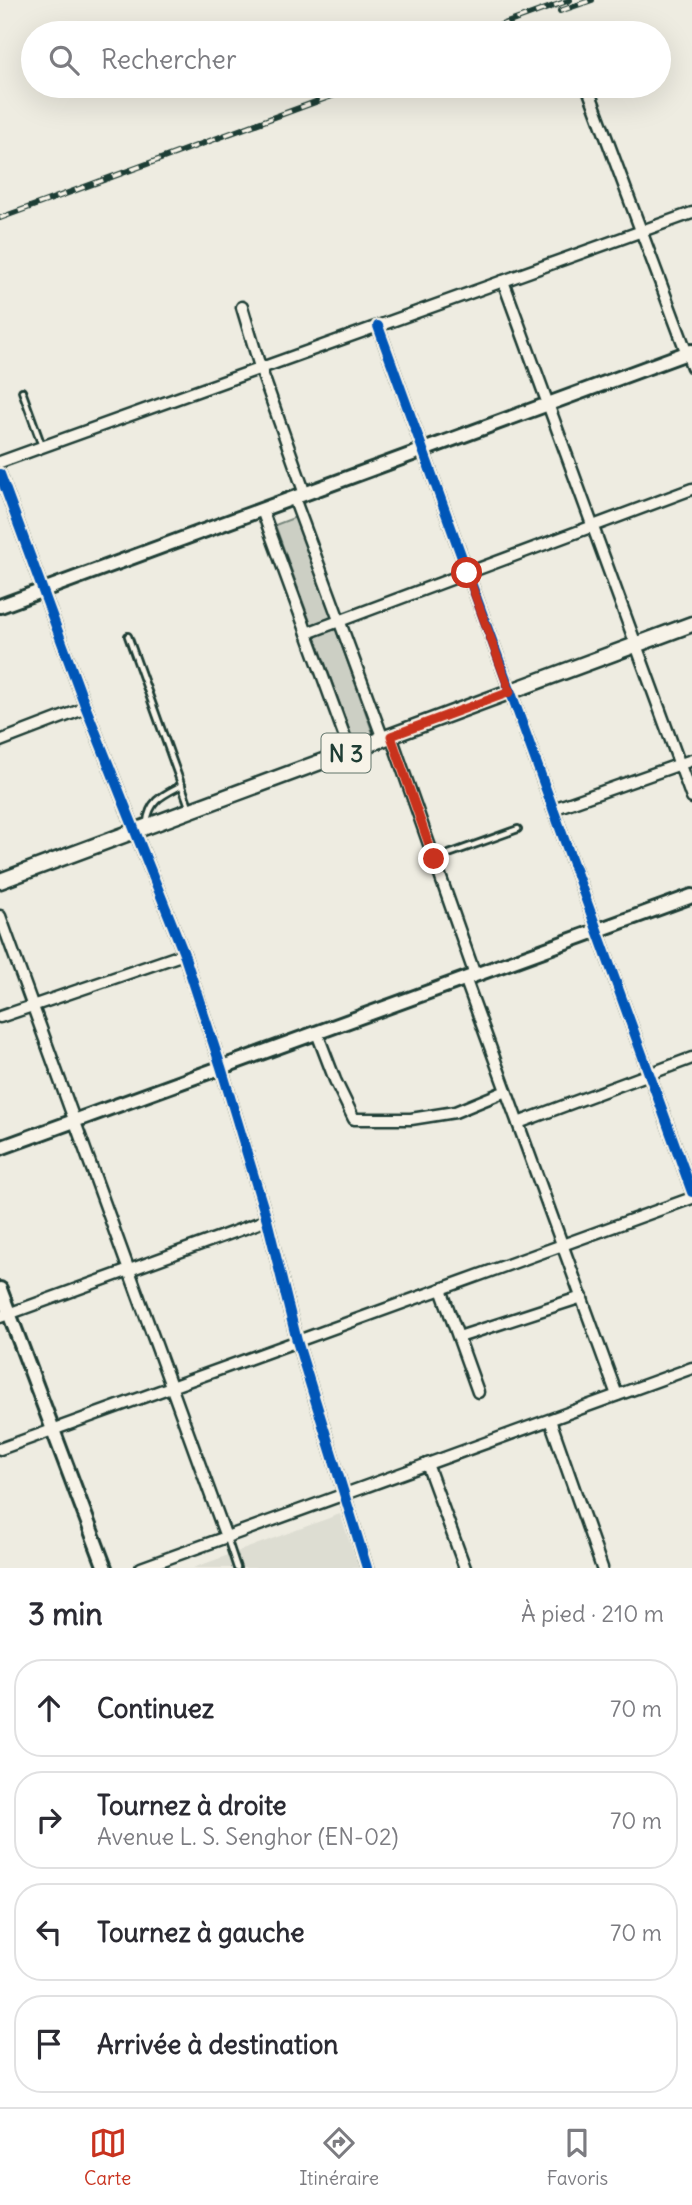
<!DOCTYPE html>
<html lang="fr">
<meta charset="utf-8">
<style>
body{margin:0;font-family:Delius,sans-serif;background:#f7f7f7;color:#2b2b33}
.stop{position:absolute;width:21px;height:21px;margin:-16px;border:5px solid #c8321e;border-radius:50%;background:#fff}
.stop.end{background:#c8321e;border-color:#fff;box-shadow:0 2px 7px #0008}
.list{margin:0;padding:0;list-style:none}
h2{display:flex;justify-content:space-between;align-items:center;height:91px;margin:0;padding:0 28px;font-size:30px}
h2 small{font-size:23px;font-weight:400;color:#7c7c81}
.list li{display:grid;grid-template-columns:46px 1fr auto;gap:21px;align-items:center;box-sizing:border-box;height:98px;margin:0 14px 14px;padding:0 14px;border:2px solid #e1e1e2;border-radius:28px}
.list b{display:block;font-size:26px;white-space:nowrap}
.list p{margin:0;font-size:23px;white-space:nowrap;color:#7c7c81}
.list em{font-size:23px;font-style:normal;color:#7c7c81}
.icon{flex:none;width:38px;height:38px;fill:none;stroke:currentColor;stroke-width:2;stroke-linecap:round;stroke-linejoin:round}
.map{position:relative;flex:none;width:692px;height:1568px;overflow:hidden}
.search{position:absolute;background:#fff;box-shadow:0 7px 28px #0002;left:21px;right:21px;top:21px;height:77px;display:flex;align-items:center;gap:18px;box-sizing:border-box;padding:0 24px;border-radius:38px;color:#7c7c81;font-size:26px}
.sheet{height:539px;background:#fff}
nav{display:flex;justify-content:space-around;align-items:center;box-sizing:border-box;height:98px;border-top:2px solid #e1e1e2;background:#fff;font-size:19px;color:#7c7c81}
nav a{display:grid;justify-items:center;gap:4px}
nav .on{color:#c8321e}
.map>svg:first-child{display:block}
.built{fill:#ddddd2}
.green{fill:#cccfc4;stroke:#76867c;stroke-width:2}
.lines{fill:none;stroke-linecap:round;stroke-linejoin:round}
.service-casing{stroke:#1f3d34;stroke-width:10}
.minor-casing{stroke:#1f3d34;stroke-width:15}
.tertiary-casing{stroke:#1f3d34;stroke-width:18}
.primary-casing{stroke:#1f3d34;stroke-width:19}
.service{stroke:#f7f3e8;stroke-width:4.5}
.minor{stroke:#f7f3e8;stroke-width:10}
.tertiary{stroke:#f7f3e8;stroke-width:12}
.primary{stroke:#f7f3e8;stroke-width:14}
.rail-casing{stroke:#1f3d34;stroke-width:6}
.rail{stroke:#f7f3e8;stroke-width:3.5;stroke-dasharray:10;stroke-linecap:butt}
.cycleway-casing{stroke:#f7f3e8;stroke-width:15}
.cycleway{stroke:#0057b8;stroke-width:10}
.route{stroke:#c8321e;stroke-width:9}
.labels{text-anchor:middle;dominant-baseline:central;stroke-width:5;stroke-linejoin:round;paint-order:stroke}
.shield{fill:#f7f3e8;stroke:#60746a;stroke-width:2}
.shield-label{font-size:23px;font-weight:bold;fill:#1f3d34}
</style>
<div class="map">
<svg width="692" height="1568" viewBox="0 0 692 1568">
<rect width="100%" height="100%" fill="#eeece1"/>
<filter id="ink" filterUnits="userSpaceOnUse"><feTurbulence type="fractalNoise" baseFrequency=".0143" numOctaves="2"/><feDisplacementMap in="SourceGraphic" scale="14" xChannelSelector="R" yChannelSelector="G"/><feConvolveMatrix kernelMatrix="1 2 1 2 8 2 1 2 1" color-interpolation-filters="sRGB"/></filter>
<g filter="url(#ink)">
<!-- built -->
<path class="built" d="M340,1514L359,1568H193Z"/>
<!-- green -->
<path class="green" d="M296,517L374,736L354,743L275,525Z"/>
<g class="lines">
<!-- service casing -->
<g class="service-casing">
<g id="service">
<path d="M22,391L42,446"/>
<path d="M128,636L189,806"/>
<path d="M147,823C149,800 163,795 182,785"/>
<path d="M435,859L518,829"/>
<path d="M227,1538L237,1568"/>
</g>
</g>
<!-- minor casing -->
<g class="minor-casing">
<g id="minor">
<path d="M587,86L692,367"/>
<path d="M503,281L692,798"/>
<path d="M242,307L260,367L305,494"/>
<path d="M378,326L692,1192"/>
<path d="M0,462L692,213"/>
<path d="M0,474L86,708L184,954L221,1067L267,1220L297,1341L367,1568"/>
<path d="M294,498L383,739"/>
<path d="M262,510L350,751"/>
<path d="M307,633L692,489"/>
<path d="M391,736L475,975"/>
<path d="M0,741L86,708"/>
<path d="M553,809L692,760"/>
<path d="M0,916L226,1537"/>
<path d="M465,978L617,1395"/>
<path d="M0,1017L184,954"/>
<path d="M317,1033L335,1080L354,1119H411L455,1112L506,1091"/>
<path d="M518,1123L692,1058"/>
<path d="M441,1289L478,1392"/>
<path d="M0,1317L267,1220"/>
<path d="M459,1337L582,1297"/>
<path d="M550,1420L602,1568"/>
<path d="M0,1449L692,1198"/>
<path d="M427,1464L465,1568"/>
<path d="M141,1568L692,1368"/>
</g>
</g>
<!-- tertiary casing -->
<g class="tertiary-casing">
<g id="tertiary">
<path d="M0,606L692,351"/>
<path d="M0,1148L692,896"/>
<path d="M0,1289L105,1568"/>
</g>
</g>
<!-- primary casing -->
<g class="primary-casing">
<path id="primary" d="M0,881L692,624"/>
</g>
<!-- service -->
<use href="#service" class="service"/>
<!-- minor -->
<use href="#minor" class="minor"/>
<!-- tertiary -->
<use href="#tertiary" class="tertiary"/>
<!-- primary -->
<use href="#primary" class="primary"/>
<!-- rail casing -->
<g class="rail-casing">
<g id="rail">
<path d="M560,11L592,0"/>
<path d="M479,33L570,0"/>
<path d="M0,218L359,86"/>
</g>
</g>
<!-- rail -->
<use href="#rail" class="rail"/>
<!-- cycleway casing -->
<g class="cycleway-casing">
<g id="cycleway">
<path d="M378,326L692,1192"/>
<path d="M0,474L86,708L184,954L221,1067L267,1220L297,1341L367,1568"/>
</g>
</g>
<!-- cycleway -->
<use href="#cycleway" class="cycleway"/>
</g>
</g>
<g class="lines" filter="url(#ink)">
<!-- route -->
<path class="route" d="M434,859L391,736L510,692L467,573"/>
</g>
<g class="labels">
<!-- shield labels -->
<rect class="shield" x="321.5" y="733.5" width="49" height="39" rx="5"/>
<g class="shield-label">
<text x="346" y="753">N 3</text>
</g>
</g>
</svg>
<div class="stop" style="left:467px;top:573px"></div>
<div class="stop end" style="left:434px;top:859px"></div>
<div class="search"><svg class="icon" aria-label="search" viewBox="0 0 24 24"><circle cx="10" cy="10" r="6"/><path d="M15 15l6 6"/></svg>Rechercher</div>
</div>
<section class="sheet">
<h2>3 min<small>À pied · 210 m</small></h2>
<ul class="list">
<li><svg class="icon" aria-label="ahead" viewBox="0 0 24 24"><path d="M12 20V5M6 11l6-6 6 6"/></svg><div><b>Continuez</b></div><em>70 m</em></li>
<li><svg class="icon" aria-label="right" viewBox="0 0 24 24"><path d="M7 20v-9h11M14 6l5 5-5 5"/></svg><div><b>Tournez à droite</b><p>Avenue L. S. Senghor (EN-02)</p></div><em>70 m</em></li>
<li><svg class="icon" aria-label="left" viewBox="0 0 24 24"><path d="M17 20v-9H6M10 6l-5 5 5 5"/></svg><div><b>Tournez à gauche</b></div><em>70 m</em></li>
<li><svg class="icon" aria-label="arrive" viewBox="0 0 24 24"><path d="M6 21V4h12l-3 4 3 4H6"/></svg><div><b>Arrivée à destination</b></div></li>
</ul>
</section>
<nav>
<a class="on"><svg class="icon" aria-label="map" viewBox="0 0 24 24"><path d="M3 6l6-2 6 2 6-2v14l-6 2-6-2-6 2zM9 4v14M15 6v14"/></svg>Carte</a>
<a><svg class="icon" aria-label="directions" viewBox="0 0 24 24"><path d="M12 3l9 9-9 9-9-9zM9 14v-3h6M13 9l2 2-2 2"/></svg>Itinéraire</a>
<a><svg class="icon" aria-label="saved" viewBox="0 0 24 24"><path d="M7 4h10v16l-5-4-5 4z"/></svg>Favoris</a>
</nav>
